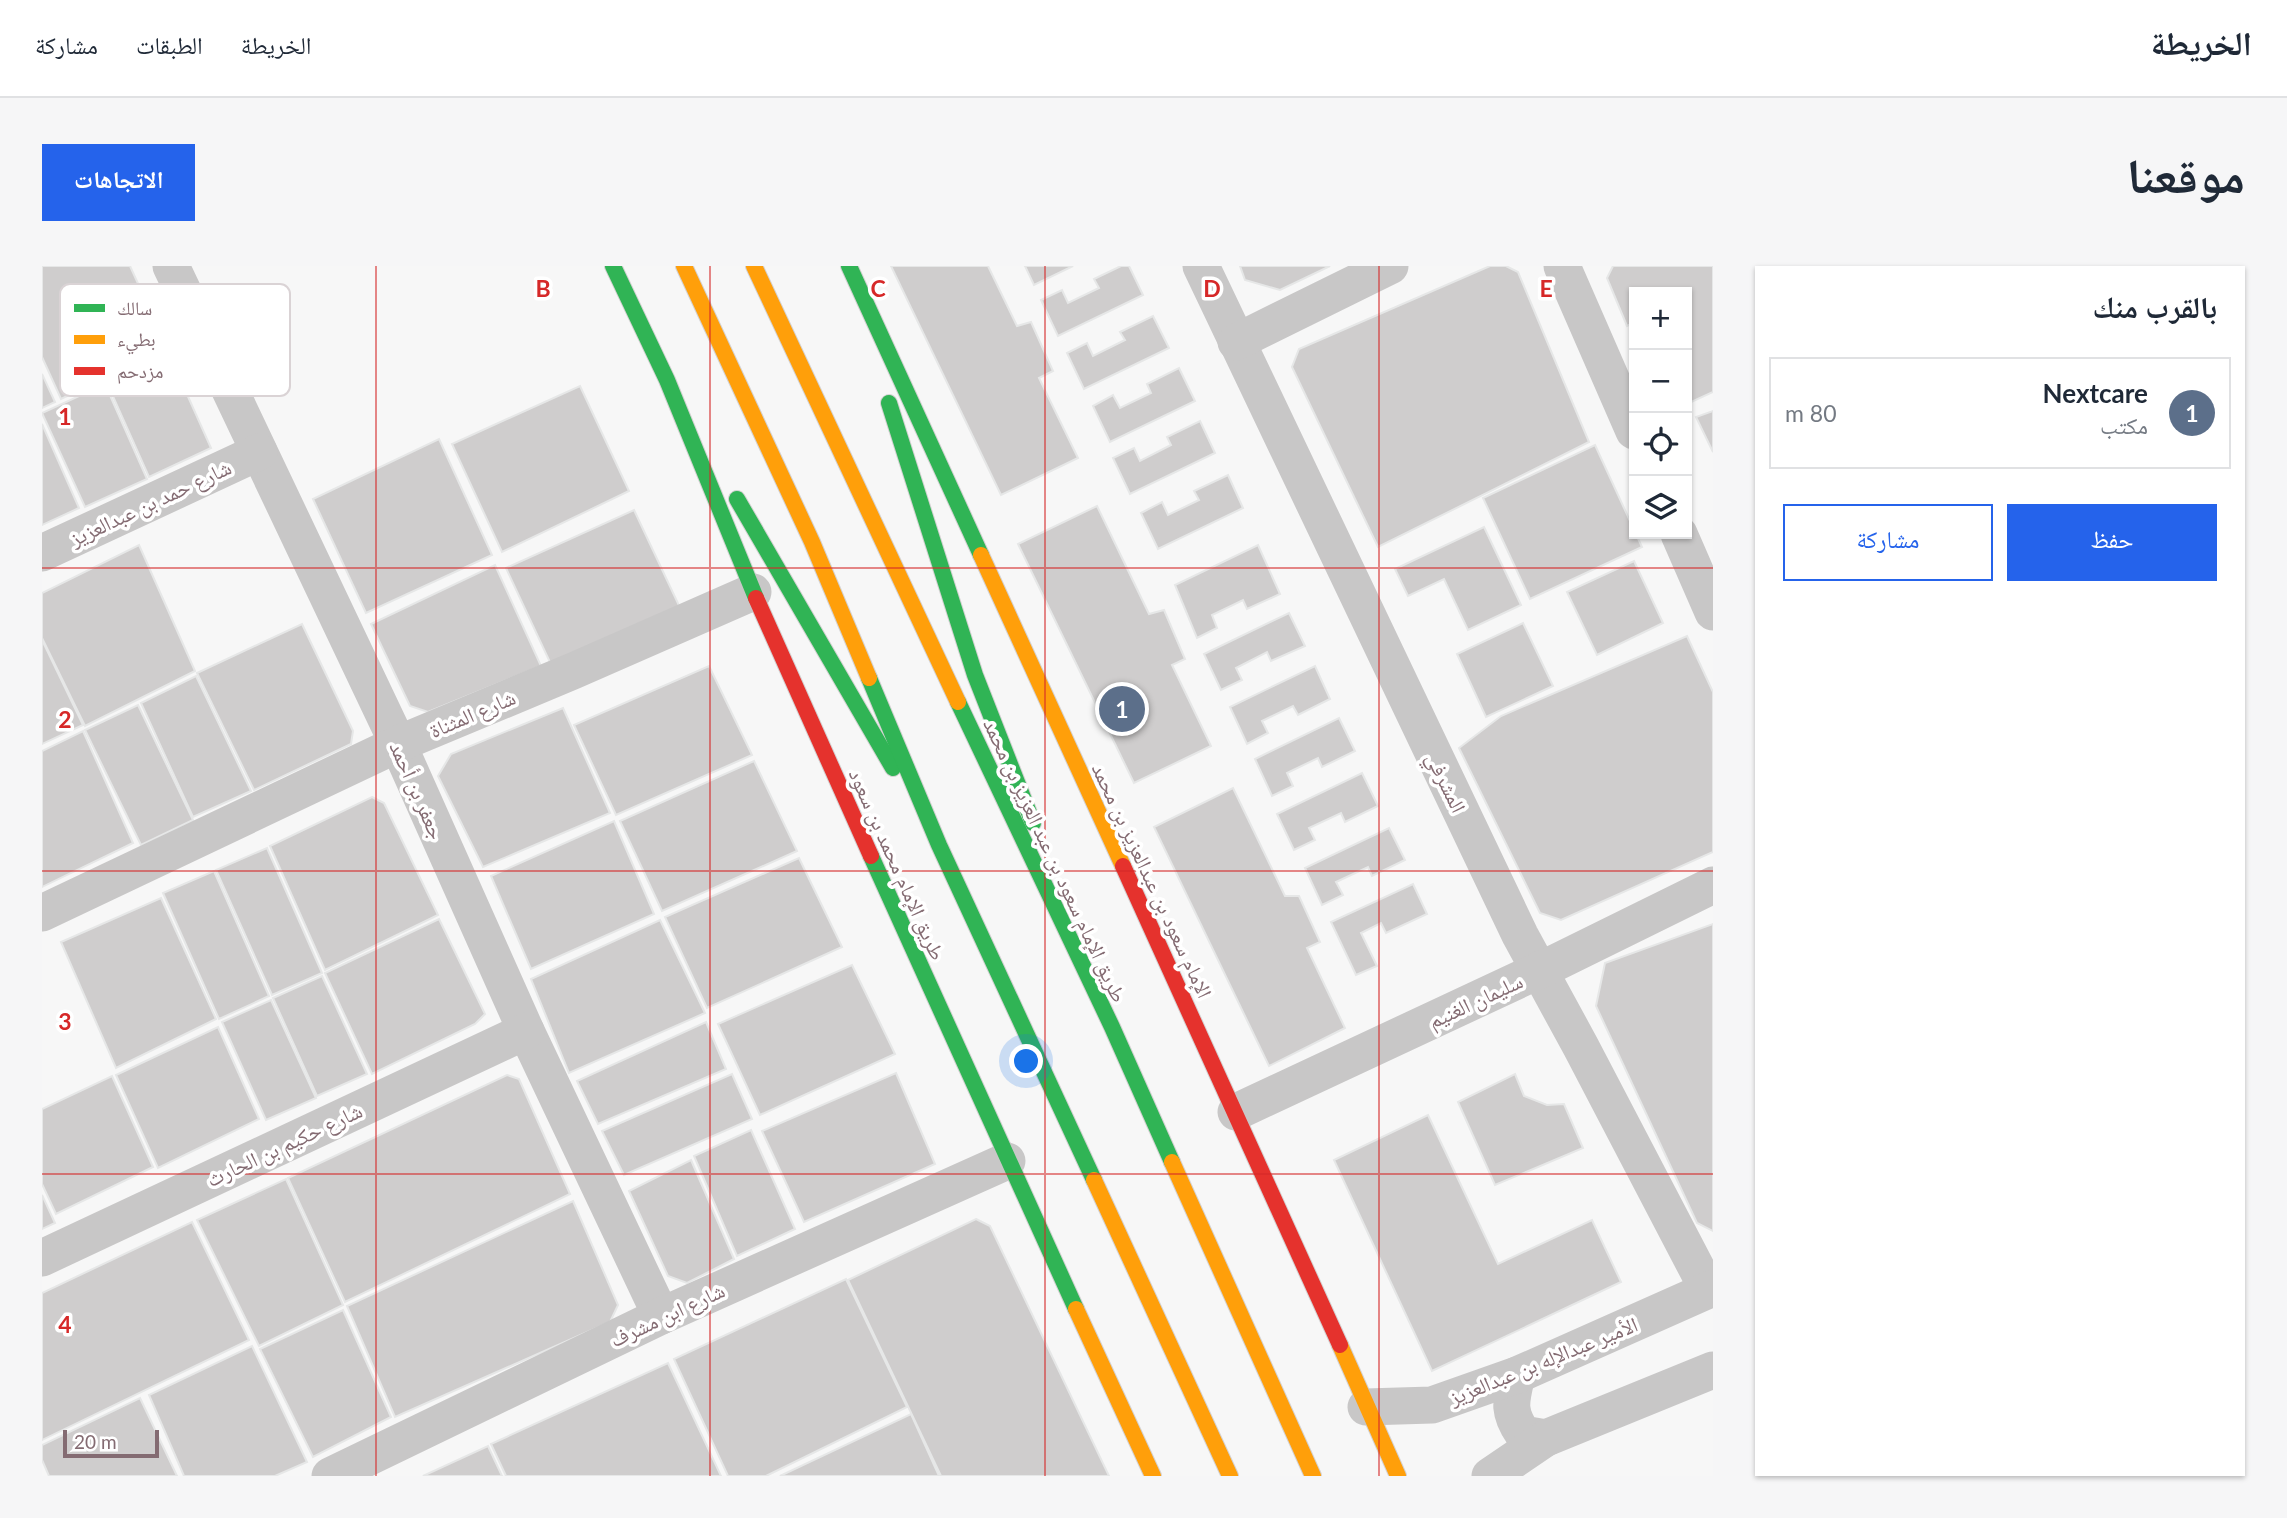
<!DOCTYPE html>
<html lang="ar">
<meta charset="utf-8">
<style>
body{margin:0;font-family:Lato,"Noto Naskh Arabic",sans-serif;background:#f6f6f7;color:#1f2937;direction:rtl}
.controls{position:absolute;right:21px;top:21px;display:grid;overflow:hidden;border-radius:0px;box-shadow:0 2px 5px #0004}
.controls button{width:63px;height:63px;display:grid;place-items:center;padding:0;border:0;border-bottom:2px solid #e0e1e3;background:#fff;color:#1f2937;font:35px sans-serif}
.scale{position:absolute;left:21px;bottom:18px;width:96px;box-sizing:border-box;padding-left:7px;border:4px solid #846b72;border-top:0;font-size:19px;line-height:24px;white-space:nowrap;color:#846b72;-webkit-text-stroke:5px #fff;paint-order:stroke}
.you{position:absolute;left:985px;top:796px;width:24px;height:24px;margin:-18px;border:5px solid #fff;border-radius:50%;background:#1a73e8;box-shadow:0 0 0 10px #1a73e833}
.badge{display:grid;place-items:center;width:46px;height:46px;border-radius:50%;background:#2563eb;color:#fff;font-size:23px;font-weight:700}
.pin{position:absolute;translate:-50% -50%;border:4px solid #fff;box-shadow:0 2px 7px #0006}
.list{margin:0;padding:0;list-style:none}
h2{display:flex;justify-content:space-between;align-items:center;height:91px;margin:0;padding:0 28px;font-size:30px}
h2 small{font-size:23px;font-weight:400;color:#747a83}
.list li{display:grid;grid-template-columns:46px 1fr auto;gap:21px;align-items:center;box-sizing:border-box;height:112px;margin:0 14px 14px;padding:0 14px;border:2px solid #e0e1e3;border-radius:0px}
.list b{display:block;font-size:26px;white-space:nowrap}
.list p{margin:0;font-size:23px;white-space:nowrap;color:#747a83}
.list em{font-size:23px;font-style:normal;color:#747a83}
.actions{display:flex;gap:14px;padding:21px 28px}
.actions a{flex:1;padding:16px 0;border:2px solid #2563eb;border-radius:0px;text-align:center;font-size:24px;color:#2563eb}
.actions .main{background:#2563eb;color:#fff}
.icon{flex:none;width:38px;height:38px;fill:none;stroke:currentColor;stroke-width:2;stroke-linecap:round;stroke-linejoin:round}
.map{position:relative;flex:none;width:1671px;height:1210px;overflow:hidden;direction:ltr;border-radius:0px}
header{display:flex;align-items:center;gap:42px;box-sizing:border-box;height:98px;padding:0 35px;background:#fff;border-bottom:2px solid #e0e1e3}
header strong{font-size:33px}
nav{display:flex;gap:38px;margin-inline-start:auto;font-size:24px}
.intro{display:flex;align-items:center;justify-content:space-between;box-sizing:border-box;height:168px;padding:0 42px}
h1{margin:0;font-size:49px}
.button{padding:18px 32px;border-radius:0px;background:#2563eb;color:#fff;font-size:24px;font-weight:700}
main{display:flex;gap:42px;padding:0 42px}
aside{flex:1;background:#fff;border-radius:0px;box-shadow:0 2px 5px #0004}
.map>svg:first-child{display:block}
.building{fill:#cfcdcd;stroke:#e6e7e7;stroke-width:2}
.lines{fill:none;stroke-linecap:round;stroke-linejoin:round}
.fast-casing{stroke:#d4d2d2;stroke-width:18}
.slow-casing{stroke:#d4d2d2;stroke-width:18}
.jam-casing{stroke:#d4d2d2;stroke-width:18}
.street{stroke:#c8c7c7;stroke-width:37}
.fast{stroke:#30b455;stroke-width:16}
.slow{stroke:#ff9f0a;stroke-width:16}
.jam{stroke:#e5322d;stroke-width:16}
.grid{fill:none;stroke:#d62828;stroke-width:2;stroke-opacity:0.55}
.labels{text-anchor:middle;dominant-baseline:central;stroke-width:7;stroke-linejoin:round;paint-order:stroke}
.street-label{font-size:21px;fill:#846b72;stroke:#fff}
.key{fill:#fff;stroke:#dad3d5;stroke-width:2}
.key-label{font-size:19px;fill:#846b72}
.grid-label{font-size:23px;text-anchor:middle;font-weight:bold;fill:#d62828;stroke:#fff;stroke-width:7;stroke-linejoin:round;paint-order:stroke}
</style>
<header>
<strong>الخريطة</strong>
<nav><a>الخريطة</a><a>الطبقات</a><a>مشاركة</a></nav>
</header>
<div class="intro"><h1>موقعنا</h1><a class="button">الاتجاهات</a></div>
<main>
<aside>
<h2>بالقرب منك<small></small></h2>
<ul class="list">
<li><span class="badge" style="background:#5c6f8a">1</span><div><b>Nextcare</b><p>مكتب</p></div><em>80 m</em></li>
</ul>
<div class="actions"><a class="main">حفظ</a><a>مشاركة</a></div>
</aside>
<div class="map">
<svg width="1671" height="1210" viewBox="0 0 1671 1210">
<rect width="100%" height="100%" fill="#f7f7f7"/>
<!-- building -->
<g class="building">
<path d="M0,0H88L126,83L19,133L0,91Z"/>
<path d="M849,0H946L975,60L989,56L1011,105L997,112L1036,192L959,229Z"/>
<path d="M983,0H1031L992,19Z"/>
<path d="M1079,0H1087L1101,29L1016,70L999,34L1020,24L1026,37L1057,22L1052,13Z"/>
<path d="M1198,0H1288L1238,24L1203,14Z"/>
<path d="M1448,0H1464L1476,6L1547,176L1336,281L1250,101L1257,83Z"/>
<path d="M1571,0H1671V126L1645,138V26H1592V56L1585,60L1565,12Z"/>
<path d="M1111,50L1127,82L1042,123L1025,87L1045,77L1051,90L1083,74L1078,66Z"/>
<path d="M127,88L169,182L107,211L65,117Z"/>
<path d="M1137,102L1153,135L1068,176L1051,140L1071,129L1078,142L1109,127L1105,118Z"/>
<path d="M0,108L13,136L0,142Z"/>
<path d="M63,118L105,213L43,241L0,147Z"/>
<path d="M538,120L587,225L460,286L410,178Z"/>
<path d="M1671,145V186L1654,151Z"/>
<path d="M1158,155L1173,187L1088,228L1071,192L1092,182L1098,195L1129,179L1125,171Z"/>
<path d="M0,158L37,242L0,259Z"/>
<path d="M397,173L450,289L324,347L271,233Z"/>
<path d="M1553,179L1600,281L1488,333L1441,232Z"/>
<path d="M1186,209L1201,242L1116,283L1099,247L1120,236L1126,249L1157,234L1152,225Z"/>
<path d="M1055,240L1107,348L1122,344L1143,393L1130,399L1169,480L1092,517L976,278Z"/>
<path d="M592,244L641,348L513,407L464,302Z"/>
<path d="M1442,261L1479,339L1426,364L1402,313L1366,330L1353,303Z"/>
<path d="M97,279L153,405L43,460L0,372V327Z"/>
<path d="M1216,279L1238,328L1205,343L1201,334L1170,349L1175,362L1155,372L1133,319Z"/>
<path d="M1592,295L1621,357L1555,389L1525,326Z"/>
<path d="M453,299L499,400L386,446L368,440L329,358Z"/>
<path d="M1247,347L1263,380L1229,395L1225,386L1194,402L1200,414L1179,424L1162,388Z"/>
<path d="M1481,357L1511,420L1444,451L1415,388Z"/>
<path d="M260,358L311,465L309,478L212,524L155,407Z"/>
<path d="M1645,370L1671,426V586L1519,654L1498,647L1417,482L1459,450Z"/>
<path d="M0,374L41,459L0,478Z"/>
<path d="M667,400L710,489L574,549L532,459Z"/>
<path d="M1273,400L1288,433L1256,449L1251,440L1220,455L1226,467L1205,478L1188,441Z"/>
<path d="M154,410L209,525L151,551L99,437Z"/>
<path d="M96,439L151,554L99,579L43,464Z"/>
<path d="M521,442L568,547L441,601L396,510L409,488Z"/>
<path d="M1297,452L1313,485L1280,501L1276,492L1245,507L1251,520L1230,530L1213,493Z"/>
<path d="M41,465L91,577L0,621V485Z"/>
<path d="M712,495L755,585L620,645L578,555Z"/>
<path d="M1320,507L1336,540L1303,556L1299,547L1267,562L1273,574L1252,584L1235,548Z"/>
<path d="M1191,522L1243,630H1257L1278,676L1265,682L1303,762L1227,800L1112,561Z"/>
<path d="M330,531L342,537L396,649L283,704L228,580Z"/>
<path d="M572,555L612,648L489,703L449,610Z"/>
<path d="M1347,562L1363,594L1330,610L1326,601L1294,616L1301,629L1280,639L1263,602Z"/>
<path d="M225,582L280,707L230,729L174,604Z"/>
<path d="M757,592L800,681L665,742L623,651Z"/>
<path d="M172,605L227,730L177,753L121,627Z"/>
<path d="M1371,618L1385,648L1344,667L1339,657L1319,667L1335,700L1314,709L1289,656Z"/>
<path d="M119,632L174,753L74,802L19,676Z"/>
<path d="M397,653L443,748L433,758L330,808L283,707Z"/>
<path d="M618,654L663,747L527,807L489,713Z"/>
<path d="M1671,658V965L1655,957L1554,740L1563,697Z"/>
<path d="M810,699L853,788L718,849L676,758Z"/>
<path d="M280,710L325,808L275,830L231,732Z"/>
<path d="M229,734L274,832L224,854L180,756Z"/>
<path d="M664,756L684,803L556,858L535,815Z"/>
<path d="M176,761L217,853L116,902L74,809Z"/>
<path d="M854,807L893,898L762,956L720,865Z"/>
<path d="M690,808L710,853L582,909L560,865Z"/>
<path d="M1473,808L1482,830L1505,839L1522,838L1541,882L1453,919L1416,836Z"/>
<path d="M465,809L477,813L528,928L303,1036L246,912Z"/>
<path d="M70,810L111,901L14,948L0,918V843Z"/>
<path d="M1386,849L1456,998L1550,954L1579,1016L1390,1105L1292,894Z"/>
<path d="M709,864L753,963L695,990L652,890Z"/>
<path d="M649,894L692,993L645,1017L626,1010L587,925Z"/>
<path d="M244,913L301,1039L217,1080L155,954Z"/>
<path d="M0,929L13,957L0,963Z"/>
<path d="M531,935L576,1039L568,1056L353,1151L305,1040Z"/>
<path d="M934,953L948,960L1067,1210H899L806,1014Z"/>
<path d="M150,956L207,1074L0,1174V1027Z"/>
<path d="M804,1013L865,1141L724,1210H686L632,1093Z"/>
<path d="M301,1044L349,1151L271,1191L218,1083Z"/>
<path d="M210,1080L265,1196L233,1210H142L107,1129Z"/>
<path d="M626,1097L679,1210H464L449,1178Z"/>
<path d="M98,1132L135,1210H7L0,1194V1179Z"/>
<path d="M869,1148L897,1210H738Z"/>
<path d="M446,1180L460,1210H381Z"/>
</g>
<g class="lines">
<!-- fast casing -->
<g class="fast-casing">
<g id="fast">
<path d="M571,0L625,114L714,332"/>
<path d="M807,0L939,289"/>
<path d="M847,137L933,409L991,557"/>
<path d="M695,233L851,502"/>
<path d="M827,412L897,579L1052,914"/>
<path d="M916,436L1070,761L1130,896"/>
<path d="M829,590L1034,1043"/>
</g>
</g>
<!-- slow casing -->
<g class="slow-casing">
<g id="slow">
<path d="M642,0L770,276L827,412"/>
<path d="M712,0L916,436"/>
<path d="M939,289L1081,600"/>
<path d="M1130,896L1271,1210"/>
<path d="M1052,914L1188,1210"/>
<path d="M1034,1043L1111,1210"/>
<path d="M1298,1079L1356,1210"/>
</g>
</g>
<!-- jam casing -->
<g class="jam-casing">
<g id="jam">
<path d="M714,332L829,590"/>
<path d="M1081,600L1298,1079"/>
</g>
</g>
<!-- street -->
<g class="street">
<path d="M129,0L356,478L484,765L619,1050"/>
<path d="M1159,0L1478,669L1539,781L1666,1024"/>
<path d="M1520,0L1592,165"/>
<path d="M1194,76L1348,0"/>
<path d="M1637,268L1671,346"/>
<path d="M0,287L217,186"/>
<path d="M0,647L356,478L531,405L711,326"/>
<path d="M1194,846L1515,696L1671,619"/>
<path d="M0,992L484,765"/>
<path d="M1475,1109C1469,1135 1465,1145 1481,1168L1504,1172"/>
<path d="M1324,1141L1390,1139L1475,1109L1671,1022"/>
<path d="M288,1210L619,1050L965,895"/>
<path d="M1448,1210L1504,1172L1671,1104"/>
</g>
<!-- fast -->
<use href="#fast" class="fast"/>
<!-- slow -->
<use href="#slow" class="slow"/>
<!-- jam -->
<use href="#jam" class="jam"/>
</g>
<!-- grid -->
<path class="grid" d="M334,0V1210M668,0V1210M1003,0V1210M1337,0V1210M0,302H1671M0,605H1671M0,908H1671"/>
<g class="labels">
<!-- street labels -->
<g class="street-label">
<text transform="translate(108 236) rotate(-25)">شارع حمد بن عبدالعزيز</text>
<text transform="translate(430 447) rotate(-23)">شارع المثناة</text>
<text transform="translate(1405 516) rotate(64)">المشرفي</text>
<text transform="translate(376 524) rotate(66)">جعفر بن أحمد</text>
<text transform="translate(1014 594) rotate(65)">طريق الإمام سعود بن عبد العزيز بن محمد</text>
<text transform="translate(856 598) rotate(66)">طريق الإمام محمد بن سعود</text>
<text transform="translate(1111 614) rotate(65)">الإمام سعود بن عبدالعزيز بن محمد</text>
<text transform="translate(1433 734) rotate(-25)">سليمان الغنيم</text>
<text transform="translate(242 878) rotate(-25)">شارع حكيم بن الحارث</text>
<text transform="translate(625 1048) rotate(-25)">شارع ابن مشرف</text>
<text transform="translate(1501 1094) rotate(-22)">الأمير عبدالإله بن عبدالعزيز</text>
</g>
</g>
<!-- legend -->
<rect x="18" y="18" width="230" height="112" rx="10" class="key"/>
<rect x="32" y="38" width="31" height="8" fill="#30b455"/>
<rect x="32" y="69" width="31" height="9" fill="#ff9f0a"/>
<rect x="32" y="101" width="31" height="8" fill="#e5322d"/>
<g class="key-label">
<text x="75" y="49">سالك</text>
<text x="75" y="80">بطيء</text>
<text x="75" y="112">مزدحم</text>
</g>
<g class="grid-label">
<text x="501" y="31">B</text>
<text x="836" y="31">C</text>
<text x="1170" y="31">D</text>
<text x="1504" y="31">E</text>
<text x="23" y="159">1</text>
<text x="23" y="462">2</text>
<text x="23" y="764">3</text>
<text x="23" y="1067">4</text>
</g>
</svg>
<div class="controls">
<button>+</button>
<button>−</button>
<button><svg class="icon" aria-label="locate" viewBox="0 0 24 24"><circle cx="12" cy="12" r="6"/><path d="M12 2v4M12 18v4M2 12h4M18 12h4"/></svg></button>
<button><svg class="icon" aria-label="layers" viewBox="0 0 24 24"><path d="M12 4l9 5-9 5-9-5zM3 14l9 5 9-5"/></svg></button>
</div>
<div class="scale">20 m</div>
<div class="you"></div>
<div class="pin badge" style="left:1080px;top:443px;background:#5c6f8a">1</div>
</div>
</main>
